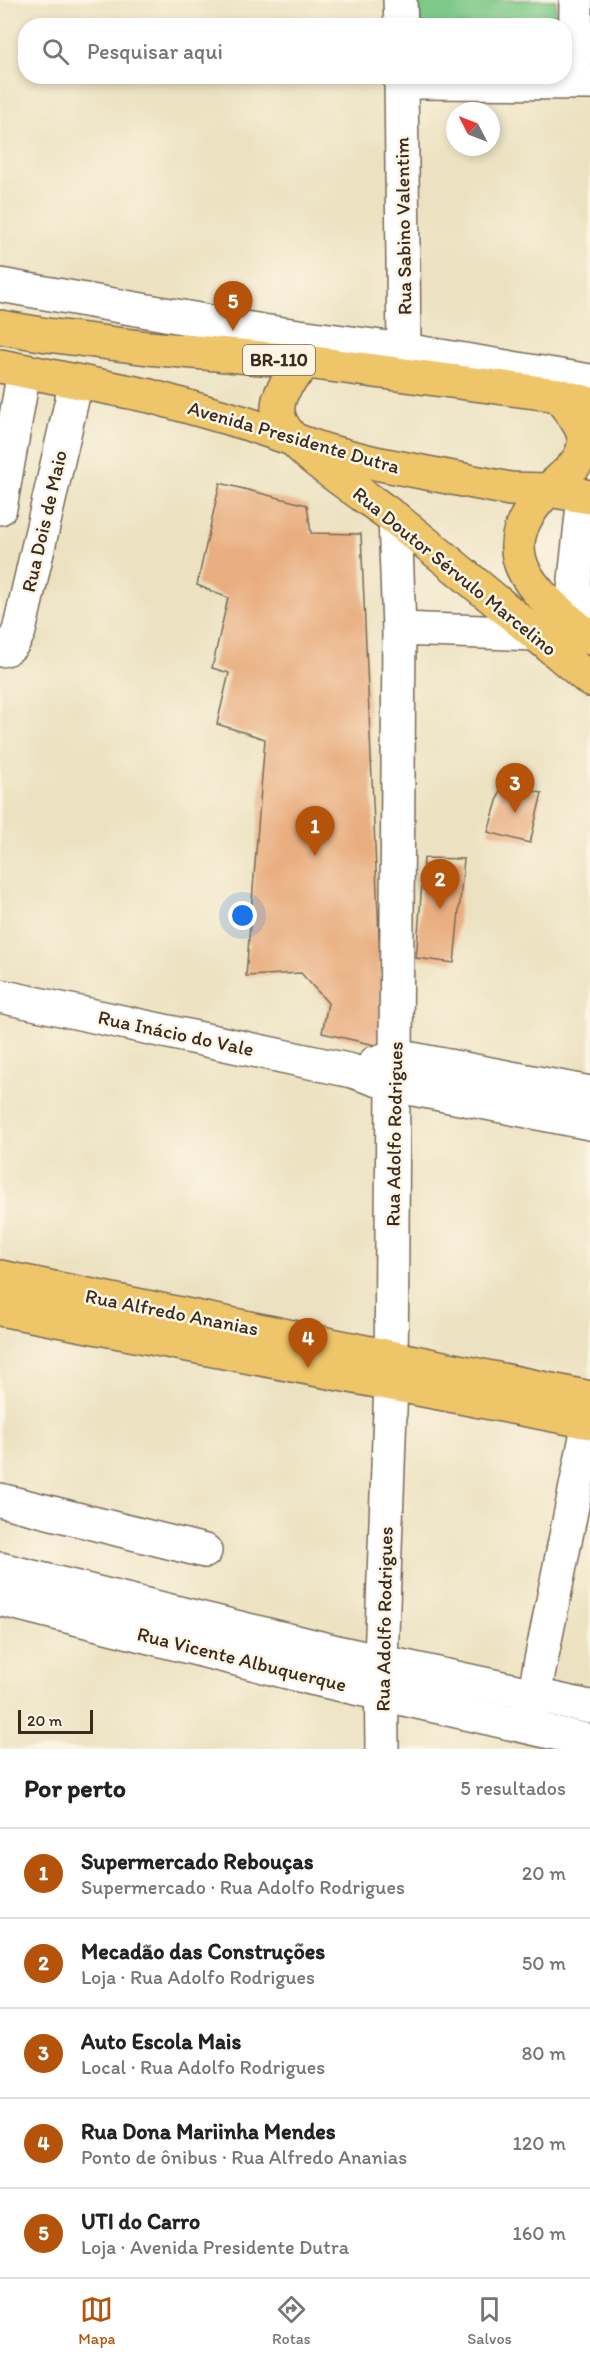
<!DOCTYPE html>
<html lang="pt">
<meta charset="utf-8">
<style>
body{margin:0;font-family:Itim,sans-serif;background:#f6f6f6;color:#222}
.compass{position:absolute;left:446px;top:102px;width:54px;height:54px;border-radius:50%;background:#fff;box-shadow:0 3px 9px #0003;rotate:312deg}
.scale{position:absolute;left:18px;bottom:15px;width:75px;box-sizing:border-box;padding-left:6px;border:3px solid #3b2a1e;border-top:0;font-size:16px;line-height:21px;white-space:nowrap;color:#3b2a1e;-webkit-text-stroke:4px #fcf5e5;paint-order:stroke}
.you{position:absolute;left:243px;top:916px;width:21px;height:21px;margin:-15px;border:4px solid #fff;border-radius:50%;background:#1a73e8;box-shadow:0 0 0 9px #1a73e833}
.badge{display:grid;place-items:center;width:39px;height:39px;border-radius:50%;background:#b45309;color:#fff;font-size:20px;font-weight:700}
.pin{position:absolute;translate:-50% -50px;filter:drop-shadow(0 2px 3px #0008)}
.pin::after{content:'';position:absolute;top:32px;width:21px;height:18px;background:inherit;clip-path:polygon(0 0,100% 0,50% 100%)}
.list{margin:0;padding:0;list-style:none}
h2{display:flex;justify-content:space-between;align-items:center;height:78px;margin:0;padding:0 24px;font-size:26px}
h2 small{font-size:20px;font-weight:400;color:#767676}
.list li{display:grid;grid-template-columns:39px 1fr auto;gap:18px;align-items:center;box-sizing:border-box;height:90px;padding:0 24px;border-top:2px solid #e0e0e0}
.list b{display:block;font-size:22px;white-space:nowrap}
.list p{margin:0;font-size:20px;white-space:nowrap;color:#767676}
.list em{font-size:20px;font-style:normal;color:#767676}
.icon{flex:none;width:33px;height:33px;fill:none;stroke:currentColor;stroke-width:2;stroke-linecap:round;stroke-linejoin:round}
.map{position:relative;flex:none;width:590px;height:1749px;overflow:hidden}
.search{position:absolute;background:#fff;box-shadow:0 3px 9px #0003;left:18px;right:18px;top:18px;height:66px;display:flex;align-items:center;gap:15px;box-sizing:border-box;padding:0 21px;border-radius:24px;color:#767676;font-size:22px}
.sheet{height:528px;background:#fff}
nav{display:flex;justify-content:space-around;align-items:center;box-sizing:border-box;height:84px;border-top:2px solid #e0e0e0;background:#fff;font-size:16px;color:#767676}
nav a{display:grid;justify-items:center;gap:3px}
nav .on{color:#b45309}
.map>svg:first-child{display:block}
.green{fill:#7bc988;stroke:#5b7a53;stroke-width:1.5}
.building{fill:#e9ae80}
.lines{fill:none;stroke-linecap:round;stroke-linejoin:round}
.minor-casing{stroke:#796a57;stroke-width:36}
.major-casing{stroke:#796a57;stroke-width:36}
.minor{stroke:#fff;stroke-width:33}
.major{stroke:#eec569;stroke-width:33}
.labels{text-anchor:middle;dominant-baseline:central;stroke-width:5;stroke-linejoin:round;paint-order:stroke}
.shield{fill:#fcf5e5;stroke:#75675a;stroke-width:1.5}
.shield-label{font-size:18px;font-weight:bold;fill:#3b2a1e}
.street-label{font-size:20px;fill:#3b2a1e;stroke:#fcf5e5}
</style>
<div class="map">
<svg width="590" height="1749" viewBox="0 0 590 1749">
<rect width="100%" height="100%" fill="#fcf5e5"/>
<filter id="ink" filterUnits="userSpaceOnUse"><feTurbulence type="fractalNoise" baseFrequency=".0167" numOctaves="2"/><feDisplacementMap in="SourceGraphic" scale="12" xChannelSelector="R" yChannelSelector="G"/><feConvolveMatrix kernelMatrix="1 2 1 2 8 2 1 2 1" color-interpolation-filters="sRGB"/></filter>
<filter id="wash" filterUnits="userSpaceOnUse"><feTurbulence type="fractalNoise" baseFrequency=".008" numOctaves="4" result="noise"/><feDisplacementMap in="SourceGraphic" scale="24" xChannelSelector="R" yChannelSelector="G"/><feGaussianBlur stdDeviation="1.35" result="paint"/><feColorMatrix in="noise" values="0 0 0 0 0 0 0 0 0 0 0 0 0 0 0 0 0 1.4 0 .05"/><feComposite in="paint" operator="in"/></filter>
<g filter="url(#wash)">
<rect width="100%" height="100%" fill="#ece2c1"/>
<!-- green -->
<path class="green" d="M419,0H556L555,25H419Z"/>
<g id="blocks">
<!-- building -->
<g class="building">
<path d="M220,483L307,505L311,533L361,534L384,1047L322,1033L328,1003L301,973L246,976L265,739L217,724L229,673L212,668L228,598L197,585Z"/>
<path d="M502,784L542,793L530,843L488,832Z"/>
<path d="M424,858L464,859L454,963L416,958Z"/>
</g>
</g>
</g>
<g filter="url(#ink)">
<use href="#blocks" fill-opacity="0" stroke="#796a57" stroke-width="1.5"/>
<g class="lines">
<!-- minor casing -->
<g class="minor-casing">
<g id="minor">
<path d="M400,0L401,26"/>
<path d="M401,76L404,350L401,373"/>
<path d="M401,82L590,83"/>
<path d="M575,82L576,0"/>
<path d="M0,285L262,331L404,350L590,381"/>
<path d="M584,496L574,589L578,598L590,610"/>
<path d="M0,508L24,371"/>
<path d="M399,629L535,634"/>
<path d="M0,650C11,650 15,640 19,631L76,382"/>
<path d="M0,996L352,1071L393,1085L590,1123"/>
<path d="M375,1063L396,1056L590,1093"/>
<path d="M0,1500L205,1551"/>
<path d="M0,1569L337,1652L590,1707"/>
<path d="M0,1599L315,1679L590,1741"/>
<path d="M530,1715L590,1417"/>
<path d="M382,1749L381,1661L391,1383L393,1085L396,1056L399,629L395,518"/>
</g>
</g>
<!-- major casing -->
<g class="major-casing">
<g id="major">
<path d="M0,327L47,335L148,348L307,362L435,379L558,395L590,404"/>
<path d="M307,362C292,376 271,397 280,420C293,452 368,497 397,520C463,572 526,626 590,680"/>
<path d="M0,366L150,396L245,423L327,451L375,463L510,489L548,490L590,497"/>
<path d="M558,395C567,408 582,422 584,438C586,461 564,475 549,489C481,555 538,595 590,638"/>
<path d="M0,1277L590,1398"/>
<path d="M0,1309L590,1422"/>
</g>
</g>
<!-- minor -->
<use href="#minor" class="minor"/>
<!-- major -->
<use href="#major" class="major"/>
</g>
</g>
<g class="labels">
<!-- shield labels -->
<rect class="shield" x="243" y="345" width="72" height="30" rx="4.5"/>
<g class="shield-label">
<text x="279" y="360">BR-110</text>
</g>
<!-- street labels -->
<g class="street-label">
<text transform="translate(403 226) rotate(-91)">Rua Sabino Valentim</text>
<text transform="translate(294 437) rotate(16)">Avenida Presidente Dutra</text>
<text transform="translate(44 521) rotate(-77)">Rua Dois de Maio</text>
<text transform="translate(455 571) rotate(39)">Rua Doutor Sérvulo Marcelino</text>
<text transform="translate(176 1033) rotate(12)">Rua Inácio do Vale</text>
<text transform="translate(394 1134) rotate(-89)">Rua Adolfo Rodrigues</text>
<text transform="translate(172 1312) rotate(11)">Rua Alfredo Ananias</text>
<text transform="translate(384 1619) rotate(-89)">Rua Adolfo Rodrigues</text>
<text transform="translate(242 1659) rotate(14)">Rua Vicente Albuquerque</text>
</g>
</g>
</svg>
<svg class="compass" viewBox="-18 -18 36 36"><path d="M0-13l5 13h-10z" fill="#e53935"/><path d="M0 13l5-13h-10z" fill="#767676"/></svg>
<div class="scale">20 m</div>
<div class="you"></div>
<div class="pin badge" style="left:315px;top:856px">1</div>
<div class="pin badge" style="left:440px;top:909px">2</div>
<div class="pin badge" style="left:515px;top:813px">3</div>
<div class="pin badge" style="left:308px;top:1368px">4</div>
<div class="pin badge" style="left:233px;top:331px">5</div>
<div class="search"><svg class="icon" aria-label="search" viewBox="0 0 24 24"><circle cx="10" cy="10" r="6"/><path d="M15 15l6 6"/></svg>Pesquisar aqui</div>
</div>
<section class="sheet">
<h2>Por perto<small>5 resultados</small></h2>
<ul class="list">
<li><span class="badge">1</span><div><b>Supermercado Rebouças</b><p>Supermercado · Rua Adolfo Rodrigues</p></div><em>20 m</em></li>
<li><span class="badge">2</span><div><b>Mecadão das Construções</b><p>Loja · Rua Adolfo Rodrigues</p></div><em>50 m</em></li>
<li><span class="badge">3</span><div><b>Auto Escola Mais</b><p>Local · Rua Adolfo Rodrigues</p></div><em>80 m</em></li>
<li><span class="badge">4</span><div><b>Rua Dona Mariinha Mendes</b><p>Ponto de ônibus · Rua Alfredo Ananias</p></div><em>120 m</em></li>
<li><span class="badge">5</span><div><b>UTI do Carro</b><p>Loja · Avenida Presidente Dutra</p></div><em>160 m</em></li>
</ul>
</section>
<nav>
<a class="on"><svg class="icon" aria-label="map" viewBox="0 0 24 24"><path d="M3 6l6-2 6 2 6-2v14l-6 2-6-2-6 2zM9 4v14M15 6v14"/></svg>Mapa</a>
<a><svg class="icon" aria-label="directions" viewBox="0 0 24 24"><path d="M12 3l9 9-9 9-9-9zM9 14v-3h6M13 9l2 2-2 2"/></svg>Rotas</a>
<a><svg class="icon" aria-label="saved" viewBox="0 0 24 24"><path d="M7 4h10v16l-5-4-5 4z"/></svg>Salvos</a>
</nav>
